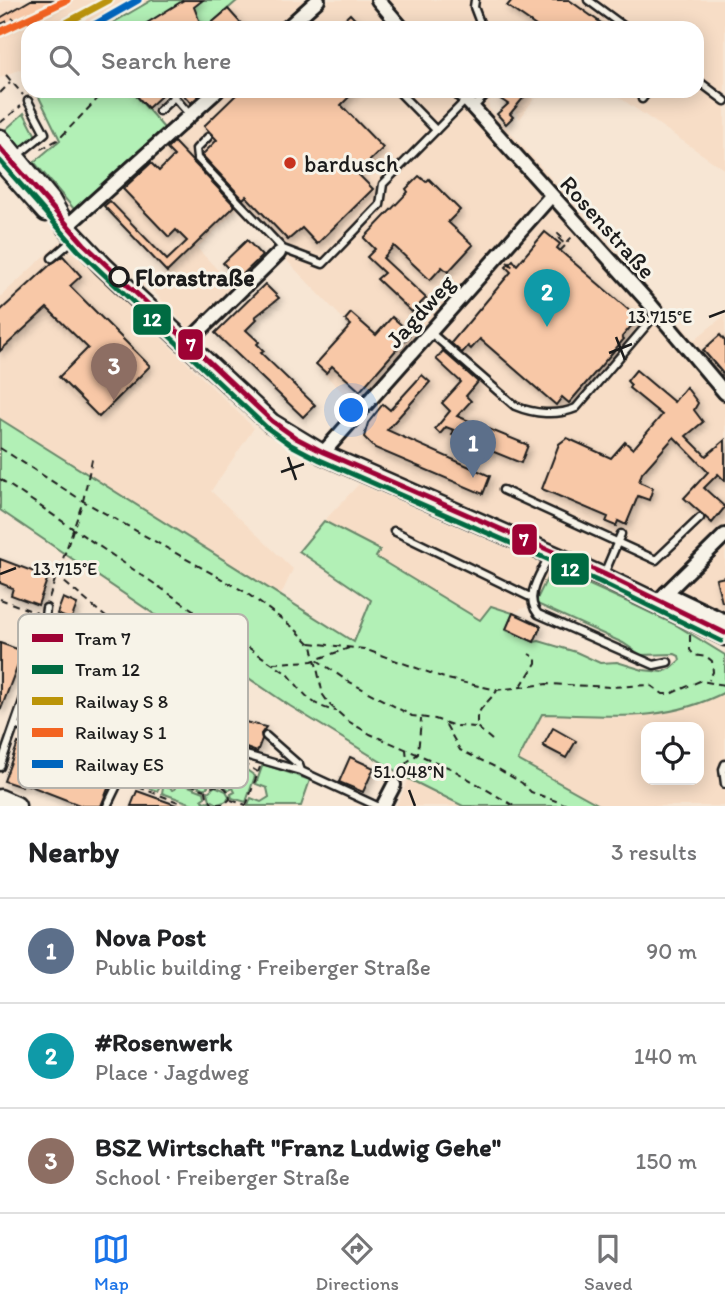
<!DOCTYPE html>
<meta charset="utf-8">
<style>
body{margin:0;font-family:Itim,sans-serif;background:#f6f6f6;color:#202124}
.controls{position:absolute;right:21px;bottom:21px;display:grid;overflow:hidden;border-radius:14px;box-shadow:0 4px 18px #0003}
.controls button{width:63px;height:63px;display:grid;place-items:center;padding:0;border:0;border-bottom:2px solid #e0e0e0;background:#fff;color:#202124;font:35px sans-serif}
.you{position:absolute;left:352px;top:411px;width:24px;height:24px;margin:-18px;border:5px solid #fff;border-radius:50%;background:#1a73e8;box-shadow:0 0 0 10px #1a73e833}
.badge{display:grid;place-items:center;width:46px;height:46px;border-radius:50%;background:#1a73e8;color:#fff;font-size:23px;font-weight:700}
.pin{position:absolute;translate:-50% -58px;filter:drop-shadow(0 2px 4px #0008)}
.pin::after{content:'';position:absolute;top:37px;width:24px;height:21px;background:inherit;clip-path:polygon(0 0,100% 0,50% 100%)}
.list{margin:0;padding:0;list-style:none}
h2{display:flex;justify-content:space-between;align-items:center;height:91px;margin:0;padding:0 28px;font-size:30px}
h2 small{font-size:23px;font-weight:400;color:#757577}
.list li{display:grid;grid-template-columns:46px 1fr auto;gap:21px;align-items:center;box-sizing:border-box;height:105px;padding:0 28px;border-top:2px solid #e0e0e0}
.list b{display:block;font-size:26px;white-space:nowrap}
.list p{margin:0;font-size:23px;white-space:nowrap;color:#757577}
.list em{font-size:23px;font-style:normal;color:#757577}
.icon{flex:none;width:38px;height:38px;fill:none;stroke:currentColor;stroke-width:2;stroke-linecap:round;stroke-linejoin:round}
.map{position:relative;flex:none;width:725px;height:806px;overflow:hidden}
.search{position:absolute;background:#fff;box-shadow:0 4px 18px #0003;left:21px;right:21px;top:21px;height:77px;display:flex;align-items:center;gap:18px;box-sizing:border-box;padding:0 24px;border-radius:21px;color:#757577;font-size:26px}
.sheet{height:406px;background:#fff}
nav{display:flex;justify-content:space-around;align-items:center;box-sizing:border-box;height:98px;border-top:2px solid #e0e0e0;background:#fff;font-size:19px;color:#757577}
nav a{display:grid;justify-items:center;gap:4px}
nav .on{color:#1a73e8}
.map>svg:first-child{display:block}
.built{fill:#f7ddc6;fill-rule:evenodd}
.green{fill:#b2f0b6;stroke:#678669;stroke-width:2}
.building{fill:#f8c8a7;stroke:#1c1c1c;stroke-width:2;filter:url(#shadow)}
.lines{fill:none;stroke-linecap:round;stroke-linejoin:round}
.lane-casing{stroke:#1c1c1c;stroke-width:11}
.street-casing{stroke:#1c1c1c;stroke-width:18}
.secondary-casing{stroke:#1c1c1c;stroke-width:23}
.path{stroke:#1c1c1c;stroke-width:2;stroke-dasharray:7 5;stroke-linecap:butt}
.lane{stroke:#f7f3e8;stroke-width:6}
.street{stroke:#f7f3e8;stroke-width:12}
.secondary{stroke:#f7f3e8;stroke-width:18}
.rail-1-casing{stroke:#f7f3e8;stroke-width:12}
.rail-2-casing{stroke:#f7f3e8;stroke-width:12}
.rail-3-casing{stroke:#f7f3e8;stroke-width:12}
.rail-1{stroke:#bb9408;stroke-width:7}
.rail-2{stroke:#f36421;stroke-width:7}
.rail-3{stroke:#0065bd;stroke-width:7}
.tram-1-casing{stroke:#f7f3e8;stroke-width:10}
.tram-2-casing{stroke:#f7f3e8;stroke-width:10}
.tram-1{stroke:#9e0234;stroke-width:5}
.tram-2{stroke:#006b42;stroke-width:5}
.ticks{fill:none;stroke:#1c1c1c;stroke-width:2.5}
.poi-dot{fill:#c8321e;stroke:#f7f3e8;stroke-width:2.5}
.stop-dot{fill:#f7f3e8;stroke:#1c1c1c;stroke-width:3.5}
.labels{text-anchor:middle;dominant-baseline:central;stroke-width:6;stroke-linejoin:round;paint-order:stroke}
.poi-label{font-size:24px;fill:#1c1c1c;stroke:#f7f3e8;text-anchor:start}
.street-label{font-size:24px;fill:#1c1c1c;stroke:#f7f3e8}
.stop-label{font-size:24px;font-weight:bold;fill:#1c1c1c;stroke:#f7f3e8;text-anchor:start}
.key{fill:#f7f3e8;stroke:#b5b2ab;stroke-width:2}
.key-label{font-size:19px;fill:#1c1c1c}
.ticks-label{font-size:18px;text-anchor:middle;fill:#1c1c1c;stroke:#f7f3e8;stroke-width:6;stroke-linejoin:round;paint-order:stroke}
.line-badge{stroke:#f7f3e8;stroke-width:2.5}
.badge-label{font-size:19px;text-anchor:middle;font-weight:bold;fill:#fff}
</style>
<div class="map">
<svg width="725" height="806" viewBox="0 0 725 806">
<defs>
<filter id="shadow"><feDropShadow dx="2.5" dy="4" stdDeviation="3.5" flood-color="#0004"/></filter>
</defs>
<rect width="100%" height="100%" fill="#f7e6d4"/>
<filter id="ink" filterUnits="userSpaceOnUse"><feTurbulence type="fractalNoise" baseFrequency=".0143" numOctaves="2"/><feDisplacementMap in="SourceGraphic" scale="14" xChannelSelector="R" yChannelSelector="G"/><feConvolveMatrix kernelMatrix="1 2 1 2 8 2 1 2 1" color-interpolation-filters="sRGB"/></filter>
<g filter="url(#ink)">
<!-- built -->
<g class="built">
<path d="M6,0H152L104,28H28V66L0,78V3Z"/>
<path d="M238,0H308L277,28H206Z"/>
<path d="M328,0H725V170L610,91H697V28H297Z"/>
<path d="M226,91H539L520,119L514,109L499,98H494L489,102V108L694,340L725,315V624L334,451L367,416L314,364L349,325L237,209L197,248L233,286L190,330L150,288L167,273L101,204Z"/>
<path d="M61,241L254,428L211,491L293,569L281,595L0,419V297Z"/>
<path d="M359,484L552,568L535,603L513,613L480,621L375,557L380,550L324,521Z"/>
<path d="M725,692V806H601L518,760L542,714L623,718L710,699ZM646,727H699V780H646Z"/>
<path d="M409,779L459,806H396Z"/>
</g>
<!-- green -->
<g class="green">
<path d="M152,0H238L206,28H104Z"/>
<path d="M36,91H132L164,128L74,209L34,162L60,140Z"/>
<path d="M24,113L36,136L20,149L4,131Z"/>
<path d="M0,419L354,642L371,600L299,551L324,521L380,550L376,557L480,620L491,606L513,613L506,630L534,642L539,641L576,652L600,663L617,662L643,670L662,672L670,669L680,660L679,656L675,654L641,655L623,643L535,603L552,568L632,604L676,625L725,655V692C663,724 608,715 542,714L518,760L601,806H463L409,779L290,706L0,510Z"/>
<path d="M192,747L217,756V764L213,766L214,770L218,768L224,774L221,784H213L211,780L208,782L209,785L205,789L179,779L178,774L181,772L180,768L176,770L171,766L174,756H182L183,760L187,758L186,754Z"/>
<path d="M263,764L310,780L301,806H248L251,798L261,802L269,797L267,788L256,784Z"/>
<path d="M131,766L152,773V778L149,780L160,786L157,791L124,779Z"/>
<path d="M244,768L255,776L246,802L232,798L231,794L235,792L233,788L229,790L223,785L227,776L235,775L236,779L240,778L239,773Z"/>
<path d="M178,782L204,792L205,797L202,799L204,802L207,801L213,806H198L162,793L163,787H170L172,790L175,789L174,785Z"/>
<path d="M215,786L226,791L229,796L227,801L218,804L210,800L208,792Z"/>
</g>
<!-- building -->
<g class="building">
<path d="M31,0H61L0,27V18Z"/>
<path d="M184,0H203L194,7L199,20L207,27L228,9L245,28H139Z"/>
<path d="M512,0H569L608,28H539L507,6Z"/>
<path d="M350,14L363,28H335Z"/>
<path d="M132,91H156L161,96L148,108Z"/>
<path d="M180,91H204L191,103Z"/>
<path d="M240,91H325L329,96L334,91H355L341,105L383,148L357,173L373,189L317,244L302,228L288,240L246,196L243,199L202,155L217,140L204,126Z"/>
<path d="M505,91H529L510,114L513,117L506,124L497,114L508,104L499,98Z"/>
<path d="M174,142L235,206L167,272L104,206L110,201L167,260L187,241L176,230L169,237L123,189L151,163L159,171L174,156L167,149Z"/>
<path d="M419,176L426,182L429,179L460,210L448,222L473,245L448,272L442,267L430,280L394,246L383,258L426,298L412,312L377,279L384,273L367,257L375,249L364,238L408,192L406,189Z"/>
<path d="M545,232L560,244L557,248L638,318L622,337L624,339L569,403L562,397L556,405L480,339L471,349L468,346L462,353L451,343L511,272L506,267L513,260L517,265Z"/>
<path d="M247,240L262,256L238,279L223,263Z"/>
<path d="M63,256L81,276L70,286L150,366L99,417L59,377L88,348L47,308L0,351V311L51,264Z"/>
<path d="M265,284L279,298L255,317L257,319L246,330L259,342L257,344L264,351L261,353L315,405L303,417L215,333Z"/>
<path d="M351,313L376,335L392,317L411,333L360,391L332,366L326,373L316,364L351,325L345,320Z"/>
<path d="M720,335L725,341V376L703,350Z"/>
<path d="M443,351L478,382L466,396L471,401L457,416L528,445L521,463L452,435L454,430L446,427L440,434L435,429L450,411L442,403L461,382L436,359Z"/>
<path d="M636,370L674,402L686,387L698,403L694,410L703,422L686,436L706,456L725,440V481L718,474L704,488L725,507L712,523L684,498L708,472L674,437L642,473L639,482L653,488L649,500L638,496L626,525L618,521L616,526L606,522L608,517L542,489L559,444L567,438L611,458L625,442L633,449L662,415L629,388L631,385L627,381Z"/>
<path d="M422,375L430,382L387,430L490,476L483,494L375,448L364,437L368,423L383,404L390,410Z"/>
<path d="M0,559L48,577L38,605L11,595L13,588L0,583Z"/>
<path d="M725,577V602H722L716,579Z"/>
<path d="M63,598L77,604L71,620L57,614Z"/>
<path d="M513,613L541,626L534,642L506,629Z"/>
<path d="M0,643L23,651L1,709H0Z"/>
<path d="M216,679L240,688L229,718L266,727L261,734L262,739L257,752L166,719L174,695L206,707Z"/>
<path d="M553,728L576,741L566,758L543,746Z"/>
<path d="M18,743L36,750L32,760L90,782L94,772L112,779L101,806H82L23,783L22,787L4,781Z"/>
<path d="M350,757L374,768L363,792L339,782Z"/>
<path d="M137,791L176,805L175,806H131Z"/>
</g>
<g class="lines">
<!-- lane casing -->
<g class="lane-casing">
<g id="lane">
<path d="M475,0L474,7L482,28"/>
<path d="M588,0L626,28"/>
<path d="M697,80L725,101"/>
<path d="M169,91L190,115"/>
<path d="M398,91L436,130"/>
<path d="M642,99L648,91"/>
<path d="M473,108L489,91"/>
<path d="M159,111L174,97"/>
<path d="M208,137L196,149L197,158L283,249L323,264L380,205L383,184L466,100"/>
<path d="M18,155L45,133L28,101"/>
<path d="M52,258L74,239"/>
<path d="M431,333L515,406C534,414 557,416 576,408L657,313"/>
<path d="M503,490L656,560L700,518"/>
<path d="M394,531L530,597"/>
<path d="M549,556C541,574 523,596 538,614L654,665L668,662"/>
<path d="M604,574L621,534"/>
<circle cx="158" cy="729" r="6"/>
<path d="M160,723L249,756L301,771L377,806"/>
<path d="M15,725L125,770"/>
<path d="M266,736L299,765L301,771"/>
<path d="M725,764L723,769L725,784"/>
<path d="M0,767L50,624L45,616L46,608"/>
<path d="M107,806L150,717"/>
</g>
</g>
<!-- street casing -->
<g class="street-casing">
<g id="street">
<path d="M378,0L402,28"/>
<path d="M287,28L318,0"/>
<path d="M458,91L650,304L725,393"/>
<path d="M66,227L217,91"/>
<path d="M186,344L279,253"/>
<path d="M322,454L551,196"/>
<path d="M666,593L725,621"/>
<path d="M657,602L725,535"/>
<path d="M383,806L394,785"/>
</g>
</g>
<!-- secondary casing -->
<g class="secondary-casing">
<g id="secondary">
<path d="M0,139L51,201L66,227L103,266L271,423L322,454L603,577L725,636"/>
<path d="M0,160L46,212"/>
<path d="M0,799L16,806"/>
</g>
</g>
<!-- path -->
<g class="path">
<path d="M1,24L14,18"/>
<path d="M6,75L23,95"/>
<path d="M0,93L10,83"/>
<path d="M0,123L21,106"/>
<path d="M41,149L59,139L105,91"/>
<path d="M560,251L566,245L556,236L558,234L567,242L573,236"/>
<path d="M507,262L514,268"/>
<path d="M0,448L83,501L245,592L294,628L312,646L323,695L330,705L348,721L370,734L452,769L514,806"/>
<path d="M0,479L289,675C304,694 311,706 336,711"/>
<path d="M49,598L56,577"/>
<path d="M0,599L37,613"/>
<path d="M108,619L164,644L143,703L146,709"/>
<path d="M57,627L85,638L92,630L107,618L57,576L83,501L93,455"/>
<path d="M690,635V650L694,655L707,657L712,661L713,672L709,680"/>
<path d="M310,643L364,649L447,679L497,690L547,684L612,687L650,685L663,694H670L700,681L725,685"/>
<path d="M317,660L346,680L412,716L435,719L455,726L477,727"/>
<path d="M273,663L312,661L349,648"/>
<path d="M72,676L142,702"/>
<path d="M521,686L536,663V658L529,654"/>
<path d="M66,691L139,720"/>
<path d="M62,702L136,730"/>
<path d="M94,702L98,687"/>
<path d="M116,709L121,695"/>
<path d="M446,725L460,750L495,767L522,783L531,792L570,806"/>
<path d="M51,729L85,639"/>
<path d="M166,736L164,744L173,754L186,752L191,744"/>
<path d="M492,740L477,727V716L481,709L497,691"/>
<path d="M406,749L407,761"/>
<path d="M219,756L218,763L226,774L239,772L243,765"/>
<path d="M242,763L258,772"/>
<path d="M169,765L173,754"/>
<path d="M138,766L152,771"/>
<path d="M162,766C171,766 177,771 177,780L172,785H162L156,781L153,772Z"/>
<path d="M400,775L407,762L418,754L421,719"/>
<path d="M178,780L205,790"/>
<path d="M127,783L189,806"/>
<path d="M222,785L226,774"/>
<path d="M231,800L246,805"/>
<path d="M214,806L207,797L206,791C216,781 229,785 230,799L225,804H215"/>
<path d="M246,806L260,767"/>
</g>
<!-- lane -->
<use href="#lane" class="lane"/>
<!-- street -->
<use href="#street" class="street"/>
<!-- secondary -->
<use href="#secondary" class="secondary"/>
<!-- rail-1 casing -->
<g class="rail-1-casing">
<path id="rail-1" d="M57,28L109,0"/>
</g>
<!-- rail-2 casing -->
<g class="rail-2-casing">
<path id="rail-2" d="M0,32L67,0"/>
</g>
<!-- rail-3 casing -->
<g class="rail-3-casing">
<path id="rail-3" d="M89,28L138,0"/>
</g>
<!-- rail-1 -->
<use href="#rail-1" class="rail-1"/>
<!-- rail-2 -->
<use href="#rail-2" class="rail-2"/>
<!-- rail-3 -->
<use href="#rail-3" class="rail-3"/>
<!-- tram-1 casing -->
<g class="tram-1-casing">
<path id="tram-1" d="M0,148L84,244L272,421L296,438L323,452L604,574L725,633"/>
</g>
<!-- tram-2 casing -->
<g class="tram-2-casing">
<path id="tram-2" d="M0,161L78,250L266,427L291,445L320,460L600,582L721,641"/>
</g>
<!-- tram-1 -->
<use href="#tram-1" class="tram-1"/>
<!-- tram-2 -->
<use href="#tram-2" class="tram-2"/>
</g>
</g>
<!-- ticks -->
<path class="ticks" d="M709,317L725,311M616,337L625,360M609,353L632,344M288,457L296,480M281,472L304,464M0,574L16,568M409,790L415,806"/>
<!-- markers -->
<circle class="poi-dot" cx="290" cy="163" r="7"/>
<circle class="stop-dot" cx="119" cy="277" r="9"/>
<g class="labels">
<!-- poi labels -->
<g class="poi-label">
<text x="304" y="163">bardusch</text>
</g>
<!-- street labels -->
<g class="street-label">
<text transform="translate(608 227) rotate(48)">Rosenstraße</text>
<text transform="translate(420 311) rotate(-48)">Jagdweg</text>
</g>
<!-- stop labels -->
<g class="stop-label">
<text x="135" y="277">Florastraße</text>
</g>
</g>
<!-- legend -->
<rect x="18" y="614" width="230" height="174" rx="10" class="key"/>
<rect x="32" y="634" width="31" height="8" fill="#9e0234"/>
<rect x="32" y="665" width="31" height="9" fill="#006b42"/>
<rect x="32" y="697" width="31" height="8" fill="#bb9408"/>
<rect x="32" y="728" width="31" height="9" fill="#f36421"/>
<rect x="32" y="760" width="31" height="8" fill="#0065bd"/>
<g class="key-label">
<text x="75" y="645">Tram 7</text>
<text x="75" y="676">Tram 12</text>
<text x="75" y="708">Railway S 8</text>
<text x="75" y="739">Railway S 1</text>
<text x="75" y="771">Railway ES</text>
</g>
<g class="ticks-label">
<text x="660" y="323">13.715°E</text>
<text x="65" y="575">13.715°E</text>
<text x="409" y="778">51.048°N</text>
</g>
<g class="line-badge">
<rect x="132" y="303" width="40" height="33" rx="7" fill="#006b42"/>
<rect x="177" y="328" width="27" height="33" rx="7" fill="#9e0234"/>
<rect x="511" y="523" width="27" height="33" rx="7" fill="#9e0234"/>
<rect x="550" y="552" width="40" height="34" rx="7" fill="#006b42"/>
</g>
<g class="badge-label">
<text x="152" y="326">12</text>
<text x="191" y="351">7</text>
<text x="524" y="546">7</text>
<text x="570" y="576">12</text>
</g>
</svg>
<div class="controls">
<button><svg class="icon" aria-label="locate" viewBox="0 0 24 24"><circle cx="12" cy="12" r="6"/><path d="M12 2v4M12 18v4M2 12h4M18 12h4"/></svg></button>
</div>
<div class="you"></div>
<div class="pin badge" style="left:473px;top:478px;background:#5c6f8a">1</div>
<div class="pin badge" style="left:547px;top:327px;background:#0f9aa8">2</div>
<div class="pin badge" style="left:114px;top:401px;background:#8d6e63">3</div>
<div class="search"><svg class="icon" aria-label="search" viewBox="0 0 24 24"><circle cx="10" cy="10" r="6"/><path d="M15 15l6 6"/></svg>Search here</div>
</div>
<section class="sheet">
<h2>Nearby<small>3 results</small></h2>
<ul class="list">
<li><span class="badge" style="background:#5c6f8a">1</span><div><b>Nova Post</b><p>Public building · Freiberger Straße</p></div><em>90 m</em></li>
<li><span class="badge" style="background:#0f9aa8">2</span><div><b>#Rosenwerk</b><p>Place · Jagdweg</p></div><em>140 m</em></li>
<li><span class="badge" style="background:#8d6e63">3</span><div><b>BSZ Wirtschaft &quot;Franz Ludwig Gehe&quot;</b><p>School · Freiberger Straße</p></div><em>150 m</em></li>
</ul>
</section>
<nav>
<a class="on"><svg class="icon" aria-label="map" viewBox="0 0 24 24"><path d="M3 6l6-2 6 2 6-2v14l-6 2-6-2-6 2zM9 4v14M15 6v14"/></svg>Map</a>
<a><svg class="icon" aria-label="directions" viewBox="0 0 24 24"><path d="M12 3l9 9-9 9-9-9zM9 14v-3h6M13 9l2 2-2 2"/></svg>Directions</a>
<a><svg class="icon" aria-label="saved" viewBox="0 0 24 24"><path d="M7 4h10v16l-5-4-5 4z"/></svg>Saved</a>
</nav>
